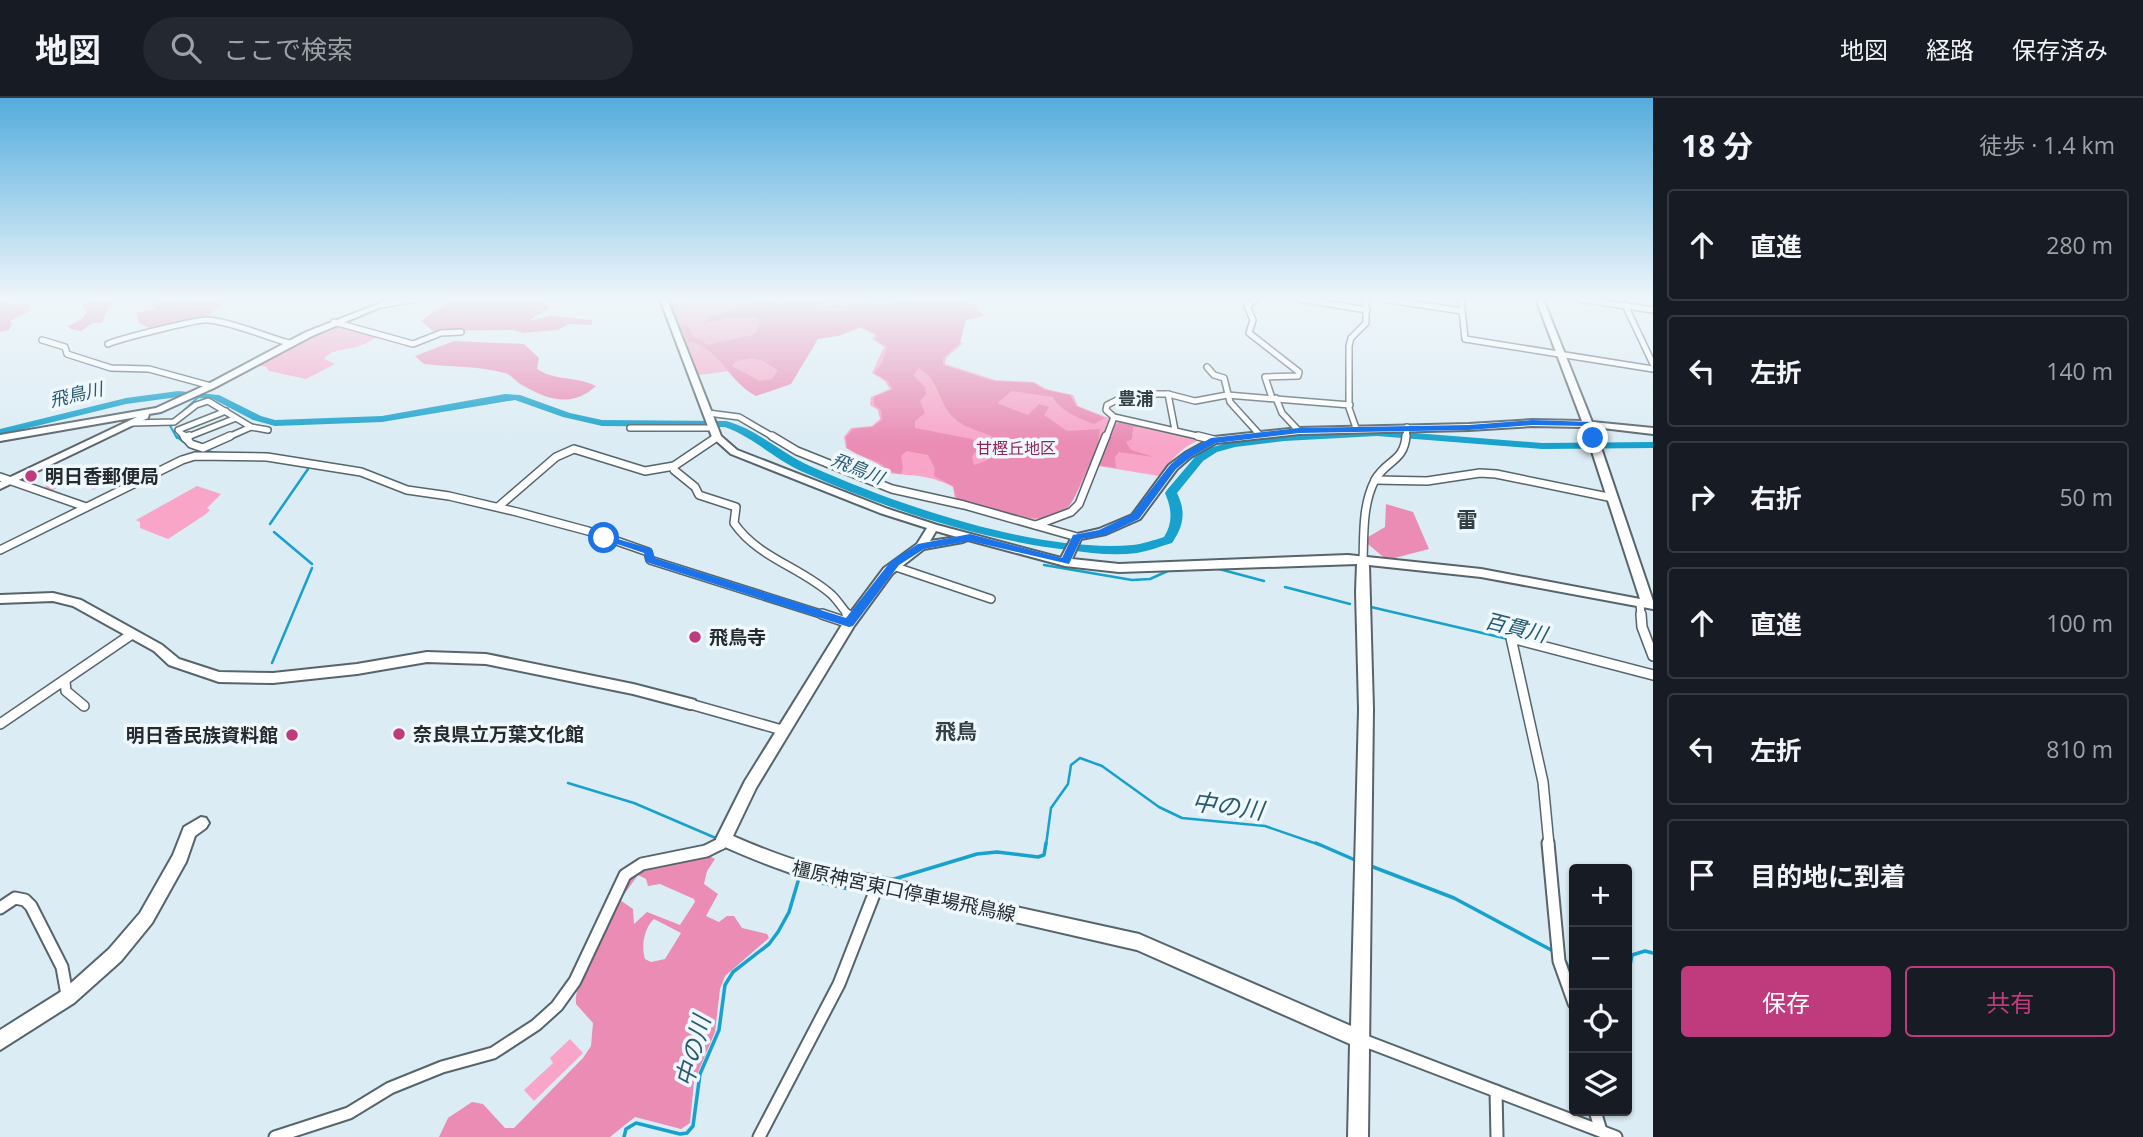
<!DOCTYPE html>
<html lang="ja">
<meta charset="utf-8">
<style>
body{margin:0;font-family:"Open Sans","Noto Sans JP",sans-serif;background:#242831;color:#f1f3f6}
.controls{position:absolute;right:21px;bottom:21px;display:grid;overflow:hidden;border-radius:7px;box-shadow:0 2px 5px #0004}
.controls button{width:63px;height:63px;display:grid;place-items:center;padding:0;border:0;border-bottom:2px solid #363941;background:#171b24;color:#f1f3f6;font:35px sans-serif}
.stop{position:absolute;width:21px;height:21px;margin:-16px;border:5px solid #1a73e8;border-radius:50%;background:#fff}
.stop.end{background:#1a73e8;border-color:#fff;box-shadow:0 2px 7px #0008}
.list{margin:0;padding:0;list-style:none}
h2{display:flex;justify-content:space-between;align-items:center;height:91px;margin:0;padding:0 28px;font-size:30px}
h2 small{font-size:23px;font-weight:400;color:#9ea1a6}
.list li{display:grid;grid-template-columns:46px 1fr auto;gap:21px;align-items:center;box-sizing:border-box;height:112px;margin:0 14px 14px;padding:0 14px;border:2px solid #363941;border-radius:7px}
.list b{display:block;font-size:26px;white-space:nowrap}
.list em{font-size:23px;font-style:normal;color:#9ea1a6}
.actions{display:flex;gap:14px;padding:21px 28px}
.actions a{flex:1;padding:16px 0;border:2px solid #c03b7e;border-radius:7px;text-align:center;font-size:24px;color:#c03b7e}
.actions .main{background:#c03b7e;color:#fff}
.icon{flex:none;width:38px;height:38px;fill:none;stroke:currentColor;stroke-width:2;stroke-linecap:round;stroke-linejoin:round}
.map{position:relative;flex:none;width:1653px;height:1039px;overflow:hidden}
header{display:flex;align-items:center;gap:42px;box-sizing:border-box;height:98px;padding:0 35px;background:#171b24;border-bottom:2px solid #363941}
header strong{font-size:33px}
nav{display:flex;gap:38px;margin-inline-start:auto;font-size:24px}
.search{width:490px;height:63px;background:#242831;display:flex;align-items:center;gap:18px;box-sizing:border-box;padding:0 24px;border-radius:38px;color:#9ea1a6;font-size:26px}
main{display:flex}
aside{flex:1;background:#171b24}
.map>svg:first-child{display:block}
.green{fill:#f8a5c8}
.forest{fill:#ea8cb4;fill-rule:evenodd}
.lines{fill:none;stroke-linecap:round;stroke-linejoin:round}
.stream-far2{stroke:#17a1cc;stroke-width:2}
.stream-far1{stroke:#17a1cc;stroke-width:2.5}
.stream{stroke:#17a1cc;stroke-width:3.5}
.river{fill:#17a1cc;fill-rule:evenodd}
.street-far3-casing{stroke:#56656b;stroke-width:8}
.street-far2-casing{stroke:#56656b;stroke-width:10}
.street-far1-casing{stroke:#56656b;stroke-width:12}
.street-casing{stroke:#56656b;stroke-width:15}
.secondary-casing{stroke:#56656b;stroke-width:4}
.street-far3{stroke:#fff;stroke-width:5}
.street-far2{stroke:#fff;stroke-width:7}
.street-far1{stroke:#fff;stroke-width:9}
.street{stroke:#fff;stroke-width:11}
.secondary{fill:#fff;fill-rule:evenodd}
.route{fill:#1a73e8}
.poi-dot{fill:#c03b7e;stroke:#eef8fd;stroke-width:2.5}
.labels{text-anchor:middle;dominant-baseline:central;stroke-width:7;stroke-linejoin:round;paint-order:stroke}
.far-park-label{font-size:16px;fill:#91255d;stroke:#eef8fd}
.far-water-label{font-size:18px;font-style:italic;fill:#2a5a6d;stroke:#eef8fd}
.far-neighbourhood-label{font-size:18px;font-weight:bold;fill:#334147;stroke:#eef8fd}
.poi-label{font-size:19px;font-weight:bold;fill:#242a2d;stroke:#eef8fd;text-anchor:start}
.street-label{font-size:19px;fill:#242a2d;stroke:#eef8fd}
.neighbourhood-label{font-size:21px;font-weight:bold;fill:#334147;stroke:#eef8fd}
.water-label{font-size:21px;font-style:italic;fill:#2a5a6d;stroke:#eef8fd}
.near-water-label{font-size:24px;font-style:italic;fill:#2a5a6d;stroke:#eef8fd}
</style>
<header>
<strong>地図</strong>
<div class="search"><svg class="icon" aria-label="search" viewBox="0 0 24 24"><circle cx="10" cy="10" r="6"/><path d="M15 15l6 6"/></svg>ここで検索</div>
<nav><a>地図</a><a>経路</a><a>保存済み</a></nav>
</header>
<main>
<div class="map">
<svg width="1653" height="1039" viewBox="0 0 1653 1039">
<rect width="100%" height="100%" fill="#dcecf4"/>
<!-- green -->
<g class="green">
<path d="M667,201H859L875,206L948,201L978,211L955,221L942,238L963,245L946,260L945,266L995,282L1034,284L1046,291L1073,297L1078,308L1106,319L1204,341C1183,346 1172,362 1159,378L1092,367L1067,412L1046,421L1031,422L955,402L953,389C928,376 913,378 887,375C877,361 860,360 846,350L844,339L851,330L872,328L880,321L878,312L870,307L871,299L890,291L885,283L872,275L884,249L872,241L875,237L859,229L811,235L784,285L745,286L728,273L699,277Z"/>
<path d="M339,227L378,238C372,242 364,247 356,249C344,252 330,252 324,261L335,266L306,281L269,273L266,269L258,267L297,244Z"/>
<path d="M81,371L115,381L93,392L86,385L72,382L51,393L43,390Z"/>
<path d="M197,388L221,396L207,410L210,412L206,416L168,441L140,430V424L136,422Z"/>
<path d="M570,941L583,955L534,1003L524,992L553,965L550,960Z"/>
</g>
<!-- forest -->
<g class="forest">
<path d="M23,201L8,207L28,205L30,213L10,223L12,226L9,232L0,234V202Z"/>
<path d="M95,201H114L116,206L108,211L102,224L91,226L81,233L71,231L68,228L82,221L87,214L82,206Z"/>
<path d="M144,201H226C211,224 164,241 139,225L136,215L156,210L150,202Z"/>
<path d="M452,201H551L548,210L529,223L551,218L592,222V227L569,226L558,232L523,235L513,232L433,233L421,223Z"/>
<path d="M743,201H777L771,204V207L781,208L803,201H850L811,208V210C831,214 849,217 866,204L876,207L924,201H968L984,218L966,222L960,245L943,260V267L993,283L1033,285L1045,292L1070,297L1076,308L1105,320L1094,326C1080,321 1059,312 1053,299L1012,293L997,305L1028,317L1039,306L1049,309L1044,317L1067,333L1100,331C1098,350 1090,366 1082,382C1078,391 1074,404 1066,411C1043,433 984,409 957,402L953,388L934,378L935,371L928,357L907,353L901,358L903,369L901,376C885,374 888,368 875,363C864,359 857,356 847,350L846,339L853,331L872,329L882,322L881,312L874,307V299L893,291L888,283L874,275L882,265L887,249L875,241L878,237L862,229L838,238L818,241L791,286L756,298C726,282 724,253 688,243L680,228L686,225L694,239L701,241L707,247L752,237L756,235L760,223L755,219H732L702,226C712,216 737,210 751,209L754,202ZM750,260L761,262L778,272L772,281L760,283L732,268L736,263ZM919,270C939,281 938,305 954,320C966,332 985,333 999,342C996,357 989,363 974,367L972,359L979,349L972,341L915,330V323L925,315L920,303L926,296L925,289L913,277Z"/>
<path d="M454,243L524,246L539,260L537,271C555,283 576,278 596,288C572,310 548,302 522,287C516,284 512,277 505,275C479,268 450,269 424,266L415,258Z"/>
<path d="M1122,323L1142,329H1133L1132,341L1126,344L1131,352L1154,359L1119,354L1115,359L1116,370L1097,367L1113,328Z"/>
<path d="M1386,406L1413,414L1429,451L1387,462L1363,442L1385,429Z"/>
<path d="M707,757L715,761L707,773L704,786L718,796L706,818L719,824L727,818H734L742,830L767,836L769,840L725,878L720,891L715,934L694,984L690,1025L681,1031L635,1019L610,1039H439L448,1020L472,1004L483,1006L505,1030H514L583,960L591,948L593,925L576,906C574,876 618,801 634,773ZM638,777L646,781L648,788L660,786L694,801L695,804L680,827L647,814L634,826L633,811L620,802ZM654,821L681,835L665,861L651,864L645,861C641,848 644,830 654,821Z"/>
</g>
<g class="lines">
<!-- stream-far2 -->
<path class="stream-far2" d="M177,340L169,326L205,293"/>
<!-- stream-far1 -->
<g class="stream-far1">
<path d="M176,338C208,366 262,353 301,361"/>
<path d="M270,426L308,371"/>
<path d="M274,434L312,466"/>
<path d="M1044,467L1132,482L1150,481L1170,472"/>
<path d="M1219,471L1264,483"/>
<path d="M1285,489L1350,506"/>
<path d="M1371,509L1508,541"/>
<path d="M272,565L312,470"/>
<path d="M568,685L634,705L718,741"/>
<path d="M1046,747L1051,710L1068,686L1071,667L1080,660L1102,668L1159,709L1182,720L1265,728L1320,747"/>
</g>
<!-- stream -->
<g class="stream">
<path d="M1316,745L1355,762"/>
<path d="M1368,767L1454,800L1555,854"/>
<path d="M891,782L977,756L997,754L1038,759L1044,757L1046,745"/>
<path d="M1565,863L1574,881"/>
<path d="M1627,884L1632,857L1645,853L1653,855"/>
<path d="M624,1039L626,1031L636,1025L680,1036L687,1035L693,1028L700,976L719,932L725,887L733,874L769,846L778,834L789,814L799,780L849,791L861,789"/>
</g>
<!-- river -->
<path class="river" d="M178,293L219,297L261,318L275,322L382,318L505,296L520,297L570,315L602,322L726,323C757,331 781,355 810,368C897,407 1037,455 1133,447C1143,446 1154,442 1164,439C1173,425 1172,411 1165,395L1167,392L1195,359L1209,350L1234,343L1284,337L1377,332L1542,345L1653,344V350L1542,351L1377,338L1284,343L1235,349L1217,354L1203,363L1177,395C1186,413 1184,428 1172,445C1161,448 1149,453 1137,455C1114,458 1090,455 1068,452C977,441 887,411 803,374C776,362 753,339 725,329L602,328L563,319L515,302L382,324L275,328L253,322L213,301L178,299L126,306L0,337V331L126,300Z"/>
<!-- street-far3 casing -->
<g class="street-far3-casing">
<g id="street-far3">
<path d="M1257,201L1247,208L1253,222L1249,235L1299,274L1298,278L1265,279L1272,300"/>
<path d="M1300,201L1367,212"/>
<path d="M1383,201L1462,213"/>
<path d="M1461,201L1465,241L1653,271"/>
<path d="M1579,201L1653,212"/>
<path d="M381,207L416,201"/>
<path d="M1625,207L1653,266"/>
<path d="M334,224L413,246L441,235L461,234"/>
<path d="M42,242L65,249L67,256L111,270L149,271L211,288"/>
<path d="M108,246C119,241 201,220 209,222C236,225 263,238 289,245"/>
<path d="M1207,269L1214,277L1224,280L1230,304L1259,336"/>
<path d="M1168,296L1195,303L1227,297L1350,307"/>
<path d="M1276,300L1282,315L1299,333"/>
<path d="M708,315L739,319L775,340"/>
<path d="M132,325L174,324L196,307L208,303L251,329L268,332"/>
<path d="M630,330H713"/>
<path d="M1356,330L1349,310V248L1351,240L1366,225V201"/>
<path d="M1175,332L1168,296H1129L1107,307L1106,312L1114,319L1206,340"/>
<path d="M185,340L236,320"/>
<path d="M186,340L178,332L226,313"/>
<path d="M226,340L251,329"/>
<path d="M1106,340L1114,319"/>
<path d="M1406,340L1407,329"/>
</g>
</g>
<!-- street-far2 casing -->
<g class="street-far2-casing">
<g id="street-far2">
<path d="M184,338L191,346L203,350L230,338"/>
<path d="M772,338L797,353L892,391L964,407L1077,439"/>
<path d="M1198,338L1214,342"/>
<path d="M185,340L189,338"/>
<path d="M674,368V372L695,389L699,397L736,409L734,425C758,460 801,469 832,497C838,503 843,511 849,518"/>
<path d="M0,379L86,409"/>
<path d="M1375,382L1427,383L1480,375L1496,376L1613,400"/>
<path d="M498,409L556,359L574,351L645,373L674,368L717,339"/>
<path d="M1036,427L1071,414L1079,406L1106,338"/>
<path d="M0,452L182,362L195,358L267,359L361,374L407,392L449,398L517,414L588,433L648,454L650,462L827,518"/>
<path d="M1363,464C1364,437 1362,407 1375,382C1386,362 1404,364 1406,338"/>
<path d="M893,468L991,501"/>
<path d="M1640,505L1641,518"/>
</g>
</g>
<!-- street-far1 casing -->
<g class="street-far1-casing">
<g id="street-far1">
<path d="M822,516L849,525"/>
<path d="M847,516L852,521"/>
<path d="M1641,516L1642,529L1653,558"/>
<path d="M65,584L66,593L84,608"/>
<path d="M690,606L782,632"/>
<path d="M0,626L132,536"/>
<path d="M721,747L724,741"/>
<path d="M1549,747L1543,684L1511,540L1653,577"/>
</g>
</g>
<!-- street casing -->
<g class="street-casing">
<g id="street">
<path d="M1548,745L1559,863L1574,905"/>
<path d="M0,810L15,800L25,802L31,808L62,869L67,897"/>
<path d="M1360,941L1616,1039"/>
<path d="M1496,993L1497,1039"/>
<path d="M1595,1013L1601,1033"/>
<path d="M275,1039L349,1015L390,990L442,969L493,955L536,927L557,908L575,883L625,777L642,766L706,753L722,745"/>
<path d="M759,1039L839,886L878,786"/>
</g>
</g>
<!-- secondary casing -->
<g class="secondary-casing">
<g id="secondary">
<path d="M391,201H400L312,238L214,290L161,314L149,316L148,320L0,391V384L137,319L0,343V337L156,310L208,286L306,234Z"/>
<path d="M660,201H667L721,338L737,352L888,411L937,427L1061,460L1073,437L1099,431L1132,417L1169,367L1185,355L1214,339L1299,330L1469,326L1532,322L1582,323L1536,201H1543L1592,324L1653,330V336L1594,329L1653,503V511L1481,479L1369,467L1373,611L1368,1039H1348L1350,946L1137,852L866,790C813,787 766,767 718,746L716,741L745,683L845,522L884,470L917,446L927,430L880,415L731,356L712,339ZM1532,328L1584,329L1640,501L1481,471L1348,457L1119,466L1072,461L1081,441L1106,436L1140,421L1177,371L1191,359L1216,345L1299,336L1469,332ZM936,433L957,439L930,443ZM968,442L1065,468L1119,474L1357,466L1356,494L1359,611L1351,928L1139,836L866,776C818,773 777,757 733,738L756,690L854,528L892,476L924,451L963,444Z"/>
<path d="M53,495L81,502L162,547L179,561L219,574L273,575L357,566L427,554L486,556L633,586L695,602L697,606L695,610L690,611L633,596L486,566L427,564L357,576L273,585L219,584L169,567L154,553L73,508L53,503L0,505V497Z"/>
<path d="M201,719L206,720L209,725L206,730L195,738L186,764L152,825L121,863L74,905L0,952V932L62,893L109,851L140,815L173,757L184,729Z"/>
</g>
</g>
<!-- street-far3 -->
<use href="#street-far3" class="street-far3"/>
<!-- street-far2 -->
<use href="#street-far2" class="street-far2"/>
<!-- street-far1 -->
<use href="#street-far1" class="street-far1"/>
<!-- street -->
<use href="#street" class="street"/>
<!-- secondary -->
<use href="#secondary" class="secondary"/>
</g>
<!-- sky -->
<linearGradient id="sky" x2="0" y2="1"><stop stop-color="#54acdd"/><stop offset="0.58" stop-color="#eff6fa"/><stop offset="1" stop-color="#eff6fa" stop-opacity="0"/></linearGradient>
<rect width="1653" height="346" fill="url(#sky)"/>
<!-- route -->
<path class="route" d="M1532,322L1591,324L1597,340L1590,342L1585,328L1532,327L1469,332L1299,335L1216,345L1191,359L1176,371L1139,421L1105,437L1081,441L1069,466L970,443L924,451L899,467L853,528L849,529L646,464L644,455L599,440L604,437L652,451L655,460L846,520L891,463L918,446L970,436L1062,460L1073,437L1099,432L1132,416L1170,367L1184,355L1211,340L1299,330L1469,327Z"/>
<!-- markers -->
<g class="poi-dot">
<circle cx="31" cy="378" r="7"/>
<circle cx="695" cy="539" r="7"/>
<circle cx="399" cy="636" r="7"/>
<circle cx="292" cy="637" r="7"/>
</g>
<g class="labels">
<!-- far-park labels -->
<g class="far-park-label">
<text x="1016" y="350">甘樫丘地区</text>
</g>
<!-- far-water labels -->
<g class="far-water-label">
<text transform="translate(76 296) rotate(-13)">飛鳥川</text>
<text transform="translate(858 370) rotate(22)">飛鳥川</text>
</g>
<!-- far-neighbourhood labels -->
<g class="far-neighbourhood-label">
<text x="1136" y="300">豊浦</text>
</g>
<!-- poi labels -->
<g class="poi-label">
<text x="45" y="378">明日香郵便局</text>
<text x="709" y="539">飛鳥寺</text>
<text x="413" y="636">奈良県立万葉文化館</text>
<text x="278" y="637" text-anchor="end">明日香民族資料館</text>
</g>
<!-- street labels -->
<g class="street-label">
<text transform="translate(904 793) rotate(12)">橿原神宮東口停車場飛鳥線</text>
</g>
<!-- neighbourhood labels -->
<g class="neighbourhood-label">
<text x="1467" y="421">雷</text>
<text x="956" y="633">飛鳥</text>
</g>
<!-- water labels -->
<g class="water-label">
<text transform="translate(1516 529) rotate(14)">百貫川</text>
</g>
<!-- near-water labels -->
<g class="near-water-label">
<text transform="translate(1228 707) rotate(8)">中の川</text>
<text transform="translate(692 953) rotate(-75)">中の川</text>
</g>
</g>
</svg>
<div class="controls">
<button>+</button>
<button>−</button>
<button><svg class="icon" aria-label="locate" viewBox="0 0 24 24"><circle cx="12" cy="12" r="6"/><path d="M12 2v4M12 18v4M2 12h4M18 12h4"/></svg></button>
<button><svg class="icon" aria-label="layers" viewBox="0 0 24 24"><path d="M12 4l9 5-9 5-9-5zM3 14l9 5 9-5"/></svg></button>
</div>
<div class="stop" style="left:604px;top:440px"></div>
<div class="stop end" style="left:1593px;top:340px"></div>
</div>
<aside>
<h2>18 分<small>徒歩 · 1.4 km</small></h2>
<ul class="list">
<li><svg class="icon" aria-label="ahead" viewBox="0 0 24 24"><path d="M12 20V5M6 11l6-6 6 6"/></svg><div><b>直進</b></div><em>280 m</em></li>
<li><svg class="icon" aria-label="left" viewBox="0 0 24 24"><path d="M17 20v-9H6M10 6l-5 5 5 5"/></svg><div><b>左折</b></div><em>140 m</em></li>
<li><svg class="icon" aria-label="right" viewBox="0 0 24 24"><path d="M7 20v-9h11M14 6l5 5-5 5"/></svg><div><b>右折</b></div><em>50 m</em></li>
<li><svg class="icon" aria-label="ahead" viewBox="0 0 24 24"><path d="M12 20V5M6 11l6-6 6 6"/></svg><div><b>直進</b></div><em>100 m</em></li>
<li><svg class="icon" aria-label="left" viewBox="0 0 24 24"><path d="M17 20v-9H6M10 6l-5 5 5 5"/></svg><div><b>左折</b></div><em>810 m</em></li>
<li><svg class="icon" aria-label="arrive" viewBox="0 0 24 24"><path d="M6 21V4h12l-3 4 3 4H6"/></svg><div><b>目的地に到着</b></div></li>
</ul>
<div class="actions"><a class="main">保存</a><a>共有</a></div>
</aside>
</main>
